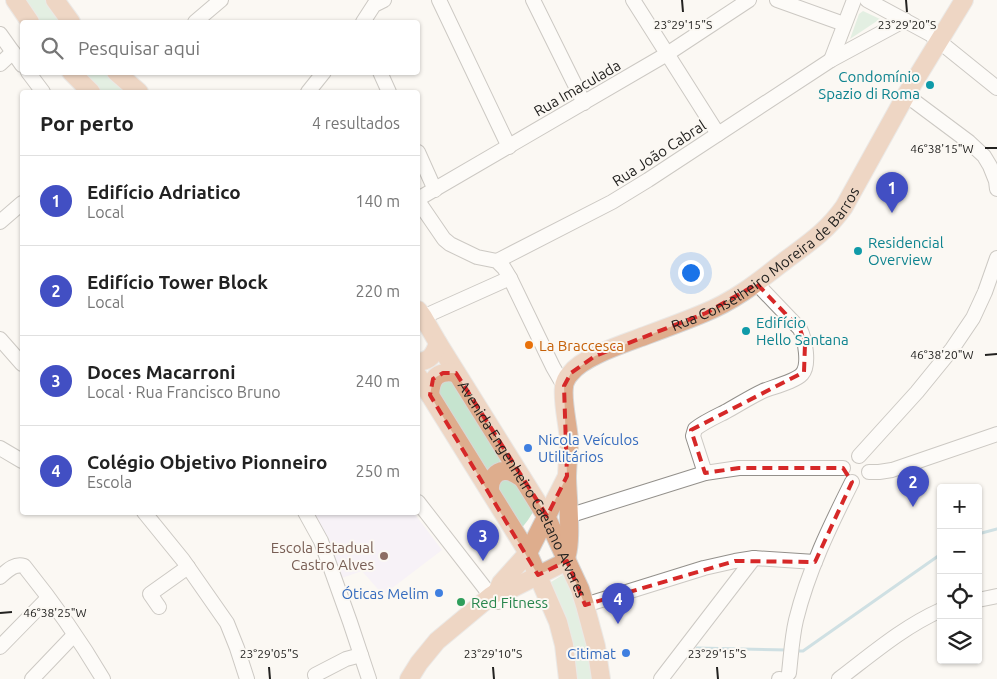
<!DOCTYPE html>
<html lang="pt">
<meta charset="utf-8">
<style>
body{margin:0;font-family:Ubuntu,sans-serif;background:#f6f6f6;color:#222}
.controls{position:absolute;right:15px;bottom:15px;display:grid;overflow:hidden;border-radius:5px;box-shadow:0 1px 4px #0004}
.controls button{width:45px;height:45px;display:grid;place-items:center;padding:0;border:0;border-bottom:1px solid #e0e0e0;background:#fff;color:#222;font:25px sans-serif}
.you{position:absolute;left:690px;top:272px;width:18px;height:18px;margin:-12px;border:4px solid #fff;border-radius:50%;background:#1a73e8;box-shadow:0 0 0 8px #1a73e833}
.badge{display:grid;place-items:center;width:32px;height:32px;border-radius:50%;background:#424fc3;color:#fff;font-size:16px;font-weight:700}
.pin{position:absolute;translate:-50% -41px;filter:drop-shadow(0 1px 2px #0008)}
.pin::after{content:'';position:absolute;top:26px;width:18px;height:15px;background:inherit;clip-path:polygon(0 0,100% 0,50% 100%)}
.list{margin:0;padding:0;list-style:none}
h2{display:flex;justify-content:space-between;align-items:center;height:65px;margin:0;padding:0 20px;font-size:21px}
h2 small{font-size:16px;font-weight:400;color:#767676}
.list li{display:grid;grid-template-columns:32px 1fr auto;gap:15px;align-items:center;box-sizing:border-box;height:90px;padding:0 20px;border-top:1px solid #e0e0e0}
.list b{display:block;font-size:19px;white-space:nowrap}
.list p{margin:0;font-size:16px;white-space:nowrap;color:#767676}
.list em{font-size:16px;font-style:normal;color:#767676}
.icon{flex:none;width:28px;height:28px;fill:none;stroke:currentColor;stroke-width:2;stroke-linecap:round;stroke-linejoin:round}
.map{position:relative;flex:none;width:997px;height:679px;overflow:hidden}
.search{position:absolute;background:#fff;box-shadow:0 1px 4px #0004;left:20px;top:20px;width:400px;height:55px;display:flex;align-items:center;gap:12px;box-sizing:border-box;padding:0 18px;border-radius:5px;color:#767676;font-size:19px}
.panel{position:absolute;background:#fff;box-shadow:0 1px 4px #0004;left:20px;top:90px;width:400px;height:425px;border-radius:5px}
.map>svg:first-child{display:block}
.education{fill:#f2ebfd}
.green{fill:#c6e4cf}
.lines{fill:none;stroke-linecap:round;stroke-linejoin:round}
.stream{stroke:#9ac4d1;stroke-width:3}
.minor-casing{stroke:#93908b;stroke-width:16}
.major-casing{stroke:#d7d7d7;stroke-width:20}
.minor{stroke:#fff;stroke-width:14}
.major{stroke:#dead8d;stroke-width:18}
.marked{fill:none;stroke:#d62828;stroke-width:4;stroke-dasharray:10 6;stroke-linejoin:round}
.ticks{fill:none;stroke:#232220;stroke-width:2}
.culture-dot{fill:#0f9aa8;stroke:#fbf8f3;stroke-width:2}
.food-dot{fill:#e8710a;stroke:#fbf8f3;stroke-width:2}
.shop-dot{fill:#3f7fe0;stroke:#fbf8f3;stroke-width:2}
.education-dot{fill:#8d6e63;stroke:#fbf8f3;stroke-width:2}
.leisure-dot{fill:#2e9e5b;stroke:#fbf8f3;stroke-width:2}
.labels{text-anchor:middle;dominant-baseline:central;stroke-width:4;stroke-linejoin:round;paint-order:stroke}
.culture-label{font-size:15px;fill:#0d838f;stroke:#fbf8f3;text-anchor:start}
.street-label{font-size:15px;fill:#232220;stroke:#fbf8f3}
.food-label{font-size:15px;fill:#c56008;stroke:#fbf8f3;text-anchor:start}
.shop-label{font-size:15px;fill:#366cbe;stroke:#fbf8f3;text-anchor:end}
.education-label{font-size:15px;fill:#785e54;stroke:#fbf8f3;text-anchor:end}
.leisure-label{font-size:15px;fill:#27864d;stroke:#fbf8f3;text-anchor:start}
.ticks-label{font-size:12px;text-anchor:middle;fill:#232220;stroke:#fbf8f3;stroke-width:4;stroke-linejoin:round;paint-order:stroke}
</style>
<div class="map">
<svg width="997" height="679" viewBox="0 0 997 679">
<rect width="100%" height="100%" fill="#fbf8f3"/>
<!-- education -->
<path class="education" d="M311,513H414L442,550L383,595L362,571L342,578L328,540Z"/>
<!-- green -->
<g class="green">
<path d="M22,0H45L61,22H39Z"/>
<path d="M863,11L880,19L850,39L859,14Z"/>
<path d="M82,73H105L128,92H101Z"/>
<path d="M449,376L498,453L500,461L497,468L486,473L433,387Z"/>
<path d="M514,477L535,509L528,520L521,529L493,484L495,479Z"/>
<path d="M564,574L579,611L589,648L593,679H572L548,584Z"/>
</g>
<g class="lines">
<!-- stream -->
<g class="stream">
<path d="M978,534L997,529"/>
<path d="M697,648L788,650"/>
<path d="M795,651H803L941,554"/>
</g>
<!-- minor casing -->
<g class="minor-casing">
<g id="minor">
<path d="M439,0L509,147"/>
<path d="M533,0L584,103"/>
<path d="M633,0L718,134"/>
<path d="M777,0L844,24"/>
<path d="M867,0L930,34L997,88"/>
<path d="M195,22L221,0"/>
<path d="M363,22L374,5L384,0"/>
<path d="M0,34L22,65"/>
<path d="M831,60L854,0"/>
<path d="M0,64L13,52"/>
<path d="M28,72L43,92"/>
<path d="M380,72L389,92"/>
<path d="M308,92L324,72"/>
<path d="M906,95L969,142L984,156L990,166L996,181L997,189"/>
<path d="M418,152L435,190"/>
<path d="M418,199L667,54L749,0"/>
<path d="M418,201L444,239L450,244L477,257L497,261L504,268L510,278L553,367L564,386"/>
<path d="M0,222L22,203"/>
<path d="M497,261L612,202L648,180L831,60L905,20"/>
<path d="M423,317L510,278"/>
<path d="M0,339L22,364"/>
<path d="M0,448L22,461"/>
<path d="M859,456L917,392L952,349L973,318L985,292L997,258"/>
<path d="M869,472H879L892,470L997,434"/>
<path d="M705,473L693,436L695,429C704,422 715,417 725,412C738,405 750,397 763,391C773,387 796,381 802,374C810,365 805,339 800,329L757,284"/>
<path d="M418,502L491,596L498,602"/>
<path d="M144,512L183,560L227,623L237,648L247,679"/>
<path d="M305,512L321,541L350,622L369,679"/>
<path d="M568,516L705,473L739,468H843"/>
<path d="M0,577C7,571 14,563 24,566C53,602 80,640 103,679"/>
<path d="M978,600L997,596"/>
<path d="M585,605L704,568L735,561L754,558L815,562"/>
<path d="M159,607L150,594L188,567"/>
<path d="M0,647L48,598"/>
<path d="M789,673C791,655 792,637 796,620C808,571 830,526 852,482"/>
<path d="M315,675L346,659L361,655"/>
<path d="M32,679L74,635"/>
<path d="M661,679L754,558"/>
<path d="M779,679H780"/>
<path d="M839,679C872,654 903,627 941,610"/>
</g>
</g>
<!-- major casing -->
<g class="major-casing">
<g id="major">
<path d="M15,0L30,22"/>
<path d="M55,0L71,22"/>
<path d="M71,72L91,92"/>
<path d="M116,72L139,92"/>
<path id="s1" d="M418,310L423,317L438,343L546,516L580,589L585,605L596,646L601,679"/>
<path d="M418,362C430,361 434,355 438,343"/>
<path d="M418,376L528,553L558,622L564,645L568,679"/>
<path d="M430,395C431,378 437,370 456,373"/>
<path d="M490,491C489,481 495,470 506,471C512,471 517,475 522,478"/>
<path d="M497,592L501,583L528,553L566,478"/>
<path id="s2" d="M409,679L419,663L437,641L491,596L497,592L507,591L563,563C574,553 567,494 567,478C567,465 569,453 569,440C568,425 562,401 564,387C564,383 567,377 570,374C583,356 626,343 647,335C666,328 685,321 704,313C736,300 759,281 786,260C809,243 827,231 844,207L906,95L964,0"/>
</g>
</g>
<!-- minor -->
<use href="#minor" class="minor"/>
<!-- major -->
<use href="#major" class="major"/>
</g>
<!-- marked area -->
<path d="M0 0H997V679H0ZM757,284L800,329L805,344L804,372L691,430L705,473L739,468H843L852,482L815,562L735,561L585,605L567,561L538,575L430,395L433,379L443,373H456L547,516L567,476L564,386L571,373L595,356L706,313Z" fill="#fbf8f3" fill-opacity=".55" fill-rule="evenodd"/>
<path class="marked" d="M757,284L800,329L805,344L804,372L691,430L705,473L739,468H843L852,482L815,562L735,561L585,605L567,561L538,575L430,395L433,379L443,373H456L547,516L567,476L564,386L571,373L595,356L706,313Z"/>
<!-- ticks -->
<path class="ticks" d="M682,0L683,12M906,0L907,12M985,148H997M985,355L997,354M0,613L12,612M269,667L270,679M493,667L494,679M717,667L718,679"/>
<!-- markers -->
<g class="culture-dot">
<circle cx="930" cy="85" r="5"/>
<circle cx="858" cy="251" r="5"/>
<circle cx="746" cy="331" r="5"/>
</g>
<circle class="food-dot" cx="529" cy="345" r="5"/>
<g class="shop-dot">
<circle cx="528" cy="448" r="5"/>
<circle cx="439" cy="593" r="5"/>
<circle cx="626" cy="653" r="5"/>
</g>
<circle class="education-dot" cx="384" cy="556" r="5"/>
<circle class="leisure-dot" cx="461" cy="602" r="5"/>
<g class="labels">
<!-- culture labels -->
<g class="culture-label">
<text x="920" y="76" text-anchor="end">Condomínio<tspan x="920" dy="17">Spazio di Roma</tspan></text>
<text x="868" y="242">Residencial<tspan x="868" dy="17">Overview</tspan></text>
<text x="756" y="322">Edifício<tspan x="756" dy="17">Hello Santana</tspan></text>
</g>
<!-- street labels -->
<g class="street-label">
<text transform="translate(577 88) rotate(-30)">Rua Imaculada</text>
<text transform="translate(659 153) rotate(-33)">Rua João Cabral</text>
<text stroke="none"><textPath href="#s2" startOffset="620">Rua Conselheiro Moreira de Barros</textPath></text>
<text stroke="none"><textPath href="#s1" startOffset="208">Avenida Engenheiro Caetano Alvares</textPath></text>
</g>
<!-- food labels -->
<g class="food-label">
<text x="539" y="345">La Braccesca</text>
</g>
<!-- shop labels -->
<g class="shop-label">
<text x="538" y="439" text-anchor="start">Nicola Veículos<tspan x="538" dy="17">Utilitários</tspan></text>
<text x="429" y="593">Óticas Melim</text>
<text x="616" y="653">Citimat</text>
</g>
<!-- education labels -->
<g class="education-label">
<text x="374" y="547">Escola Estadual<tspan x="374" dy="17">Castro Alves</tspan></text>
</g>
<!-- leisure labels -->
<g class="leisure-label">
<text x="471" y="602">Red Fitness</text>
</g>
</g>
<g class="ticks-label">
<text x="683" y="29">23°29'15"S</text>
<text x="907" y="29">23°29'20"S</text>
<text x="942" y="153">46°38'15"W</text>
<text x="942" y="359">46°38'20"W</text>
<text x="55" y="617">46°38'25"W</text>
<text x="269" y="658">23°29'05"S</text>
<text x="493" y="658">23°29'10"S</text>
<text x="717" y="658">23°29'15"S</text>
</g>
</svg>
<div class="controls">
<button>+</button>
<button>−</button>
<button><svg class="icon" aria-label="locate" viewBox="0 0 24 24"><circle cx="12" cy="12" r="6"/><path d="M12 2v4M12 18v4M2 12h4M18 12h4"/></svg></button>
<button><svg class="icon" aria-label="layers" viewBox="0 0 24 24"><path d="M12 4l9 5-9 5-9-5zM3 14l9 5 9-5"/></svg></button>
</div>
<div class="you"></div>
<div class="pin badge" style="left:892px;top:213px">1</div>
<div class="pin badge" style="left:913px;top:507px">2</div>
<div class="pin badge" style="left:483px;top:561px">3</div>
<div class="pin badge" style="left:618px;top:624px">4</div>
<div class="search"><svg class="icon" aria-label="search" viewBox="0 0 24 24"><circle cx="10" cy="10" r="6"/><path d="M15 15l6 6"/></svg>Pesquisar aqui</div>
<section class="panel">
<h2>Por perto<small>4 resultados</small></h2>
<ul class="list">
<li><span class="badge">1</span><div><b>Edifício Adriatico</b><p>Local</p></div><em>140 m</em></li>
<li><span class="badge">2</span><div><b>Edifício Tower Block</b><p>Local</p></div><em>220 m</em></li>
<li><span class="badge">3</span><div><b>Doces Macarroni</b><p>Local · Rua Francisco Bruno</p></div><em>240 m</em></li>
<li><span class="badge">4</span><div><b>Colégio Objetivo Pionneiro</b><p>Escola</p></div><em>250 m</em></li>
</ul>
</section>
</div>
